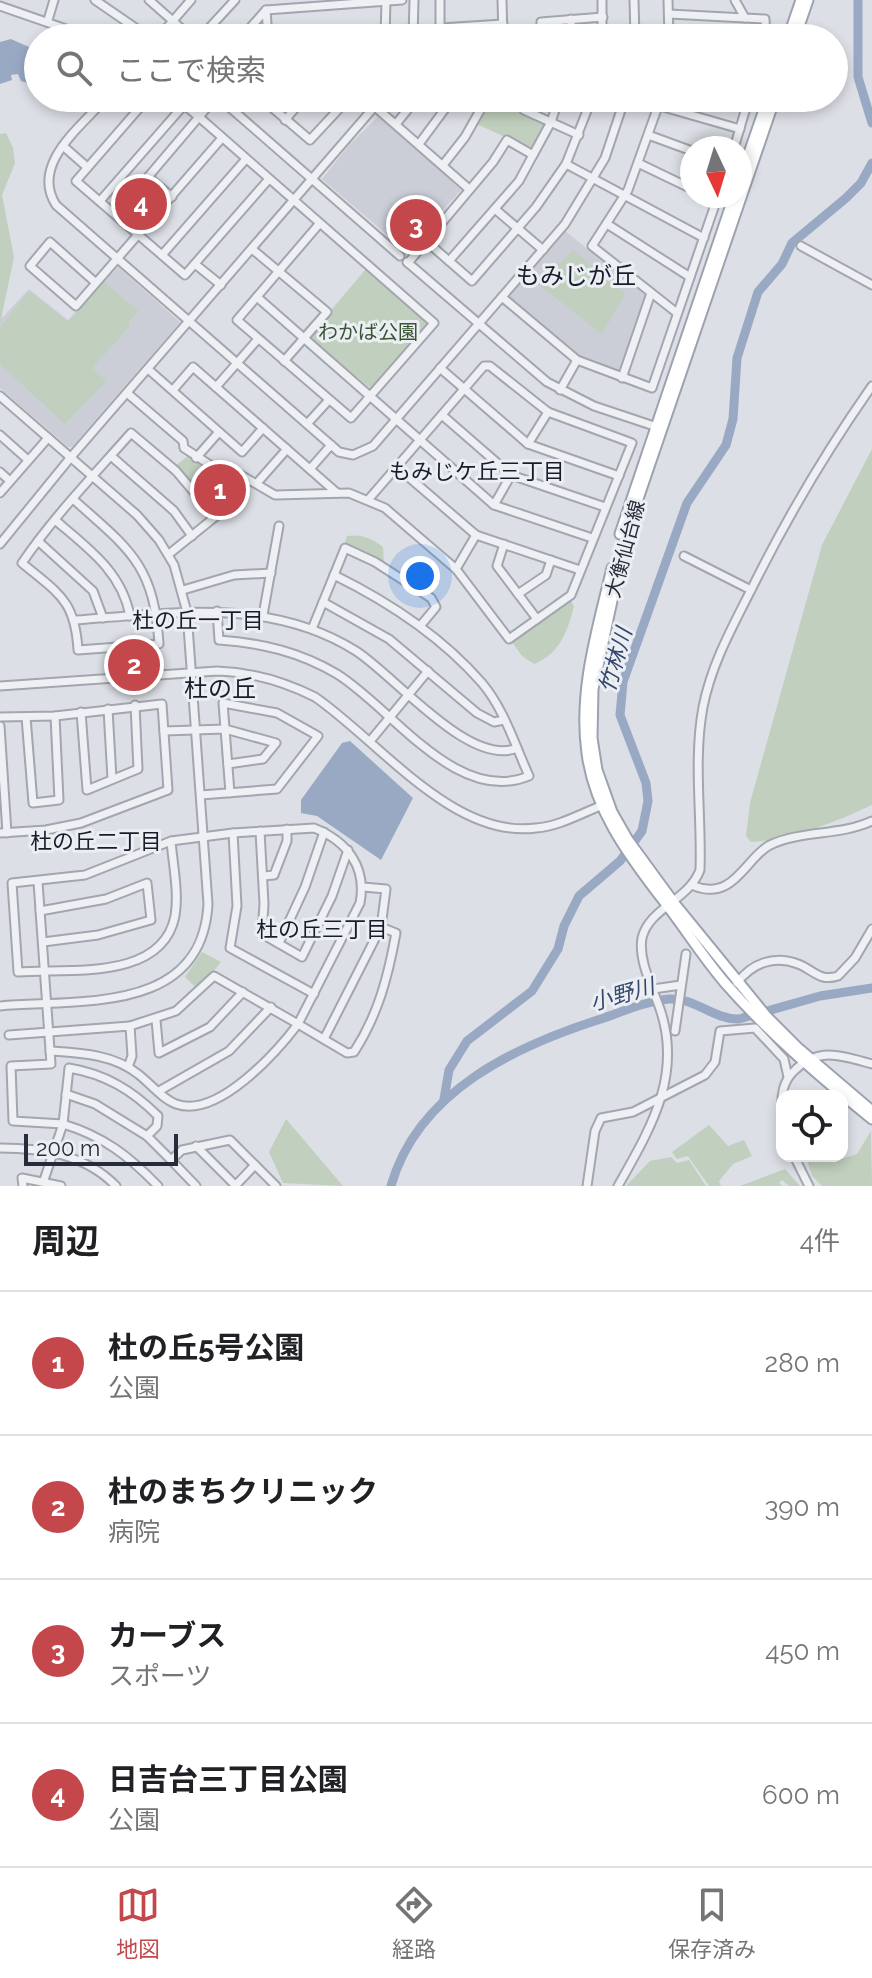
<!DOCTYPE html>
<html lang="ja">
<meta charset="utf-8">
<style>
body{margin:0;font-family:Raleway,"Noto Sans JP",sans-serif;background:#f6f6f6;color:#202124}
.controls{position:absolute;right:24px;bottom:24px;display:grid;overflow:hidden;border-radius:16px;box-shadow:0 4px 12px #0003}
.controls button{width:72px;height:72px;display:grid;place-items:center;padding:0;border:0;border-bottom:2px solid #e0e0e0;background:#fff;color:#202124;font:40px sans-serif}
.compass{position:absolute;left:680px;top:136px;width:72px;height:72px;border-radius:50%;background:#fff;box-shadow:0 4px 12px #0003;rotate:176deg}
.scale{position:absolute;left:24px;bottom:20px;width:154px;box-sizing:border-box;padding-left:8px;border:4px solid #272c3b;border-top:0;font-size:22px;line-height:28px;white-space:nowrap;color:#272c3b;-webkit-text-stroke:6px #ebeef3;paint-order:stroke}
.you{position:absolute;left:420px;top:576px;width:28px;height:28px;margin:-20px;border:6px solid #fff;border-radius:50%;background:#1a73e8;box-shadow:0 0 0 12px #1a73e833}
.badge{display:grid;place-items:center;width:52px;height:52px;border-radius:50%;background:#c4474c;color:#fff;font-size:26px;font-weight:700}
.pin{position:absolute;translate:-50% -50%;border:4px solid #fff;box-shadow:0 2px 8px #0006}
.list{margin:0;padding:0;list-style:none}
h2{display:flex;justify-content:space-between;align-items:center;height:104px;margin:0;padding:0 32px;font-size:34px}
h2 small{font-size:26px;font-weight:400;color:#757577}
.list li{display:grid;grid-template-columns:52px 1fr auto;gap:24px;align-items:center;box-sizing:border-box;height:144px;padding:0 32px;border-top:2px solid #e0e0e0}
.list b{display:block;font-size:30px;white-space:nowrap}
.list p{margin:0;font-size:26px;white-space:nowrap;color:#757577}
.list em{font-size:26px;font-style:normal;color:#757577}
.icon{flex:none;width:44px;height:44px;fill:none;stroke:currentColor;stroke-width:2;stroke-linecap:round;stroke-linejoin:round}
.map{position:relative;flex:none;width:872px;height:1186px;overflow:hidden}
.search{position:absolute;background:#fff;box-shadow:0 4px 12px #0003;left:24px;right:24px;top:24px;height:88px;display:flex;align-items:center;gap:20px;box-sizing:border-box;padding:0 28px;border-radius:44px;color:#757577;font-size:30px}
.sheet{height:680px;background:#fff}
nav{display:flex;justify-content:space-around;align-items:center;box-sizing:border-box;height:112px;border-top:2px solid #e0e0e0;background:#fff;font-size:22px;color:#757577}
nav a{display:grid;justify-items:center;gap:4px}
nav .on{color:#c4474c}
.map>svg:first-child{display:block}
.built{fill:#cbced7}
.green{fill:#c0cfbe}
.water{fill:#99a9c4}
.lines{fill:none;stroke-linecap:round;stroke-linejoin:round}
.river{stroke:#99a9c4;stroke-width:9}
.minor-casing{stroke:#a2a6af;stroke-width:11}
.major-casing{stroke:#9ca2b0;stroke-width:13}
.minor{stroke:#eff0f4;stroke-width:7}
.major{stroke:#fff;stroke-width:9}
.labels{text-anchor:middle;dominant-baseline:central;stroke-width:6;stroke-linejoin:round;paint-order:stroke}
.park-label{font-size:20px;fill:#385535;stroke:#ebeef3}
.street-label{font-size:20px;fill:#272c3b;stroke:#ebeef3}
.neighbourhood-label{font-size:22px;fill:#191d2b;stroke:#ebeef3}
.water-label{font-size:22px;font-style:italic;fill:#34476c;stroke:#ebeef3}
.quarter-label{font-size:24px;fill:#191d2b;stroke:#ebeef3}
</style>
<div class="map">
<svg width="872" height="1186" viewBox="0 0 872 1186">
<rect width="100%" height="100%" fill="#dcdfe5"/>
<!-- built -->
<g class="built">
<path d="M380,115L453,178L451,181L461,190L406,251L322,179L350,144Z"/>
<path d="M565,231L645,295L622,373L579,357L508,301V296Z"/>
<path d="M118,267L180,322L72,447H68L0,388V320L29,289L68,320Z"/>
</g>
<!-- green -->
<g class="green">
<path d="M491,98L546,123L533,149L476,124Z"/>
<path d="M6,133L13,148L15,163L2,195L14,257L0,324V134Z"/>
<path d="M145,177L167,198L137,229L115,209Z"/>
<path d="M573,250L625,293L602,334L538,284Z"/>
<path d="M366,269L429,322L373,390L312,341L310,335Z"/>
<path d="M104,282L138,311L129,321V327L92,368L106,381L65,424L0,364V328L29,291L68,322Z"/>
<path d="M872,449V805C833,823 794,839 751,842L746,836L750,803L822,545Z"/>
<path d="M188,456L217,474L248,482L218,516L175,466Z"/>
<path d="M347,536C362,534 371,538 383,547L384,564L344,545Z"/>
<path d="M570,600L574,606C568,630 560,654 534,664L522,656L512,642Z"/>
<path d="M202,952L221,962L198,990L185,977Z"/>
<path d="M286,1119L343,1186L283,1183L269,1152Z"/>
<path d="M709,1125L728,1146L744,1140L752,1156L733,1164L719,1181L721,1186H709L688,1156L677,1159L672,1152Z"/>
<path d="M871,1131L872,1186H822L812,1176L806,1157L838,1160L857,1154Z"/>
<path d="M671,1157L677,1163L689,1160L706,1186H626L650,1161Z"/>
<path d="M785,1169L800,1186H789L782,1180L779,1183L782,1186H740Z"/>
</g>
<!-- water -->
<g class="water">
<path d="M11,39L38,51L36,85L21,81L18,74L11,75L12,80L0,84V42Z"/>
<path d="M350,741L413,798L381,860L317,816L301,813V800L342,743Z"/>
</g>
<g class="lines">
<!-- river -->
<g class="river">
<path d="M858,0V77L872,123"/>
<path d="M444,1099L449,1070L467,1041L532,991L558,949L564,926L579,896L620,861L642,831L648,801L646,783L620,715L623,682L687,503L726,445L733,419L737,358L758,292L782,264L792,243L846,198L861,183L872,163"/>
<path d="M391,1186C418,1090 518,1045 604,1018C624,1011 647,1001 669,999C694,997 714,1020 739,1019L820,996L872,988"/>
</g>
<!-- minor casing -->
<g class="minor-casing">
<g id="minor">
<path d="M95,0L150,38"/>
<path d="M149,0L192,38"/>
<path d="M502,0L503,38"/>
<path d="M634,0L635,38"/>
<path d="M668,0L669,38"/>
<path d="M735,0L745,18L765,19L766,38"/>
<path d="M0,6L92,38"/>
<path d="M266,10L268,38"/>
<path d="M669,14L745,18"/>
<path d="M571,19V38"/>
<path d="M48,20L54,0"/>
<path d="M441,28L503,24"/>
<path d="M158,38L191,0"/>
<path d="M200,38L235,0"/>
<path d="M241,38L266,10L402,0"/>
<path d="M305,38L387,32"/>
<path d="M385,38L386,0"/>
<path d="M413,38L414,0"/>
<path d="M440,38V0"/>
<path d="M540,38L541,22L603,17"/>
<path d="M602,38V0"/>
<path d="M106,98C81,127 30,164 56,205L339,452L353,455L373,446L565,224L605,158L625,98"/>
<path d="M148,98L76,181L185,275L269,179"/>
<path d="M176,98L199,117L434,323L351,418L237,320L320,223"/>
<path d="M219,98L400,256"/>
<path d="M261,98L310,140L349,98"/>
<path d="M365,98L469,189"/>
<path d="M528,98L524,110L579,135"/>
<path d="M661,98L628,190L592,246L677,313"/>
<path d="M660,106L740,129"/>
<path d="M285,120L304,98"/>
<path d="M396,124L417,98"/>
<path d="M651,136L692,151"/>
<path d="M419,144L453,98"/>
<path d="M63,146L87,167"/>
<path d="M734,148L749,98"/>
<path d="M566,164L704,238"/>
<path d="M640,164L692,189"/>
<path d="M443,165L465,137L487,98"/>
<path d="M172,197L148,177L215,98"/>
<path d="M100,201L184,105"/>
<path d="M495,209L543,250"/>
<path d="M607,224L690,277"/>
<path d="M426,241L472,281L536,207L566,164L592,98"/>
<path d="M801,246L872,285"/>
<path d="M252,249L327,312L284,361"/>
<path d="M162,255L246,159"/>
<path d="M449,261L519,181L533,155"/>
<path d="M407,262L547,382L594,406L660,428"/>
<path d="M408,263L493,162L507,140L533,155L551,122L559,98"/>
<path d="M195,264L221,285"/>
<path d="M96,283L50,242L30,266L76,306L222,138"/>
<path d="M257,297L494,505L592,538"/>
<path d="M502,297L577,360L652,388L718,196"/>
<path d="M440,368L528,444L619,476"/>
<path d="M148,369L242,452L263,428"/>
<path d="M622,378L651,293"/>
<path d="M216,387L258,339"/>
<path d="M173,390L193,367L337,493"/>
<path d="M560,390L577,360"/>
<path d="M127,393L183,441L184,448L221,472L239,474L275,495L349,493L385,508L456,569L509,639L571,595L632,443L548,412L490,366H484L368,500"/>
<path d="M0,396L137,515L159,540L174,565L187,612L208,904C202,1015 80,999 0,1006"/>
<path d="M442,415L511,475L605,507"/>
<path d="M307,424L328,401"/>
<path d="M0,435L28,460"/>
<path d="M528,444L548,412"/>
<path d="M111,456L174,511L192,536"/>
<path d="M196,458L219,432"/>
<path d="M397,467L476,535L580,570"/>
<path d="M310,469L331,445"/>
<path d="M0,472L10,481"/>
<path d="M257,483L287,449"/>
<path d="M0,493L48,438"/>
<path d="M73,499C129,549 154,564 159,644L78,650C75,600 59,594 22,563C54,516 94,475 131,433L176,471L215,517L169,554"/>
<path d="M494,505L511,475"/>
<path d="M55,520C88,548 122,572 130,616"/>
<path d="M38,541L93,591L103,618"/>
<path d="M0,544L71,457L382,98"/>
<path d="M504,544L497,566L537,619"/>
<path d="M684,556L751,590"/>
<path d="M456,569L476,535"/>
<path d="M183,590L234,575L271,573"/>
<path d="M518,594L546,575L551,560"/>
<path d="M323,602L389,639L477,713L494,722L504,720"/>
<path d="M217,611L219,640C262,643 300,652 337,674C392,708 457,806 529,776C515,745 504,709 482,683C441,636 389,602 334,575"/>
<path d="M263,615L279,526"/>
<path d="M76,620C172,613 270,597 356,651C395,676 470,768 517,748"/>
<path d="M312,629L345,548L375,562L431,598L436,607L421,625"/>
<path d="M0,686L217,671C253,672 283,681 315,697C380,742 453,839 536,828C561,826 583,812 606,804"/>
<path d="M108,709L112,779"/>
<path d="M81,712L87,790L138,769L135,705"/>
<path d="M0,717L55,716L162,704L168,790L81,823L46,830L0,833"/>
<path d="M26,717L33,803L59,800L55,716"/>
<path d="M0,726L7,833"/>
<path d="M164,731L225,729L276,743L263,759L228,764"/>
<path d="M371,740L428,671"/>
<path d="M201,795L277,789L318,736L277,713L223,703L230,793"/>
<path d="M260,831L264,904L262,934L302,957L332,896L348,850"/>
<path d="M171,841C173,865 179,893 175,916C162,982 67,968 18,972L12,883L85,875L171,841L233,833L237,906L230,948L314,994"/>
<path d="M263,876L274,875L287,841V829"/>
<path d="M38,882L51,1064L11,1066L13,1121L63,1124L69,1068C105,1074 132,1090 158,1116L157,1126L147,1136L171,1160"/>
<path d="M694,886C734,902 746,857 770,845C801,830 840,836 872,821"/>
<path d="M40,911L106,899L147,883L151,920L98,935L43,942"/>
<path d="M279,943L305,887L324,832"/>
<path d="M737,983C752,963 774,955 798,964C814,970 819,982 838,976L855,958L872,929"/>
<path d="M653,989L681,985"/>
<path d="M156,1020L159,1053L210,1027L243,992"/>
<path d="M130,1026L176,1011L214,976L298,1024L360,903C367,867 347,841 314,828L233,833"/>
<path d="M675,1031L686,954"/>
<path d="M9,1035L130,1026L132,1056L128,1067"/>
<path d="M324,1039L381,927"/>
<path d="M50,1051C80,1053 113,1054 138,1074C150,1083 162,1099 176,1104C217,1119 276,1053 298,1024L347,1053L354,1052C378,1015 388,977 396,933L381,927L386,889L363,887"/>
<path d="M159,1091L229,1051L271,1007"/>
<path d="M66,1094L95,1104L147,1136"/>
<path d="M782,1110C781,1094 783,1081 795,1070C819,1046 843,1056 872,1064"/>
<path d="M196,1146L236,1186"/>
<path d="M0,1148C42,1148 85,1154 116,1186"/>
<path d="M794,1156L809,1186"/>
<path d="M44,1180L63,1124C103,1136 129,1156 158,1186"/>
<path d="M23,1186L22,1178L61,1186"/>
<path d="M196,1186L171,1160L182,1150L230,1140L255,1165"/>
<path d="M235,1186L255,1165L276,1186"/>
<path d="M587,1186L595,1131L601,1118L633,1112L705,1075L715,1062L720,1031L755,1028L784,1059L788,1077"/>
<path d="M618,1186C650,1129 683,1076 660,1009C653,988 638,961 642,938C649,908 689,900 700,870C702,816 693,761 703,707C712,662 734,624 754,584C789,514 827,450 872,386"/>
</g>
</g>
<!-- major casing -->
<g class="major-casing">
<g id="major">
<path d="M788,38L801,0"/>
<path d="M795,38L808,0"/>
<path d="M775,98L627,531L593,689L592,738L597,770L612,812L628,840L674,903L767,1017L798,1048L872,1111"/>
<path d="M740,179L768,98"/>
<path d="M620,534L734,196"/>
<path d="M612,568C598,628 578,690 587,753C594,808 627,853 660,896C683,925 702,956 726,984C770,1034 820,1077 872,1119"/>
</g>
</g>
<!-- minor -->
<use href="#minor" class="minor"/>
<!-- major -->
<use href="#major" class="major"/>
</g>
<g class="labels">
<!-- park labels -->
<g class="park-label">
<text x="368" y="332">わかば公園</text>
</g>
<!-- street labels -->
<g class="street-label">
<text transform="translate(625 549) rotate(-75)">大衡仙台線</text>
</g>
<!-- neighbourhood labels -->
<g class="neighbourhood-label">
<text x="477" y="471">もみじケ丘三丁目</text>
<text x="198" y="620">杜の丘一丁目</text>
<text x="96" y="841">杜の丘二丁目</text>
<text x="322" y="929">杜の丘三丁目</text>
</g>
<!-- water labels -->
<g class="water-label">
<text transform="translate(615 660) rotate(-74)">竹林川</text>
<text transform="translate(622 994) rotate(-16)">小野川</text>
</g>
<!-- quarter labels -->
<g class="quarter-label">
<text x="576" y="275">もみじが丘</text>
<text x="220" y="688">杜の丘</text>
</g>
</g>
</svg>
<div class="controls">
<button><svg class="icon" aria-label="locate" viewBox="0 0 24 24"><circle cx="12" cy="12" r="6"/><path d="M12 2v4M12 18v4M2 12h4M18 12h4"/></svg></button>
</div>
<svg class="compass" viewBox="-18 -18 36 36"><path d="M0-13l5 13h-10z" fill="#e53935"/><path d="M0 13l5-13h-10z" fill="#757577"/></svg>
<div class="scale">200 m</div>
<div class="you"></div>
<div class="pin badge" style="left:220px;top:490px">1</div>
<div class="pin badge" style="left:134px;top:665px">2</div>
<div class="pin badge" style="left:416px;top:225px">3</div>
<div class="pin badge" style="left:141px;top:204px">4</div>
<div class="search"><svg class="icon" aria-label="search" viewBox="0 0 24 24"><circle cx="10" cy="10" r="6"/><path d="M15 15l6 6"/></svg>ここで検索</div>
</div>
<section class="sheet">
<h2>周辺<small>4件</small></h2>
<ul class="list">
<li><span class="badge">1</span><div><b>杜の丘5号公園</b><p>公園</p></div><em>280 m</em></li>
<li><span class="badge">2</span><div><b>杜のまちクリニック</b><p>病院</p></div><em>390 m</em></li>
<li><span class="badge">3</span><div><b>カーブス</b><p>スポーツ</p></div><em>450 m</em></li>
<li><span class="badge">4</span><div><b>日吉台三丁目公園</b><p>公園</p></div><em>600 m</em></li>
</ul>
</section>
<nav>
<a class="on"><svg class="icon" aria-label="map" viewBox="0 0 24 24"><path d="M3 6l6-2 6 2 6-2v14l-6 2-6-2-6 2zM9 4v14M15 6v14"/></svg>地図</a>
<a><svg class="icon" aria-label="directions" viewBox="0 0 24 24"><path d="M12 3l9 9-9 9-9-9zM9 14v-3h6M13 9l2 2-2 2"/></svg>経路</a>
<a><svg class="icon" aria-label="saved" viewBox="0 0 24 24"><path d="M7 4h10v16l-5-4-5 4z"/></svg>保存済み</a>
</nav>
